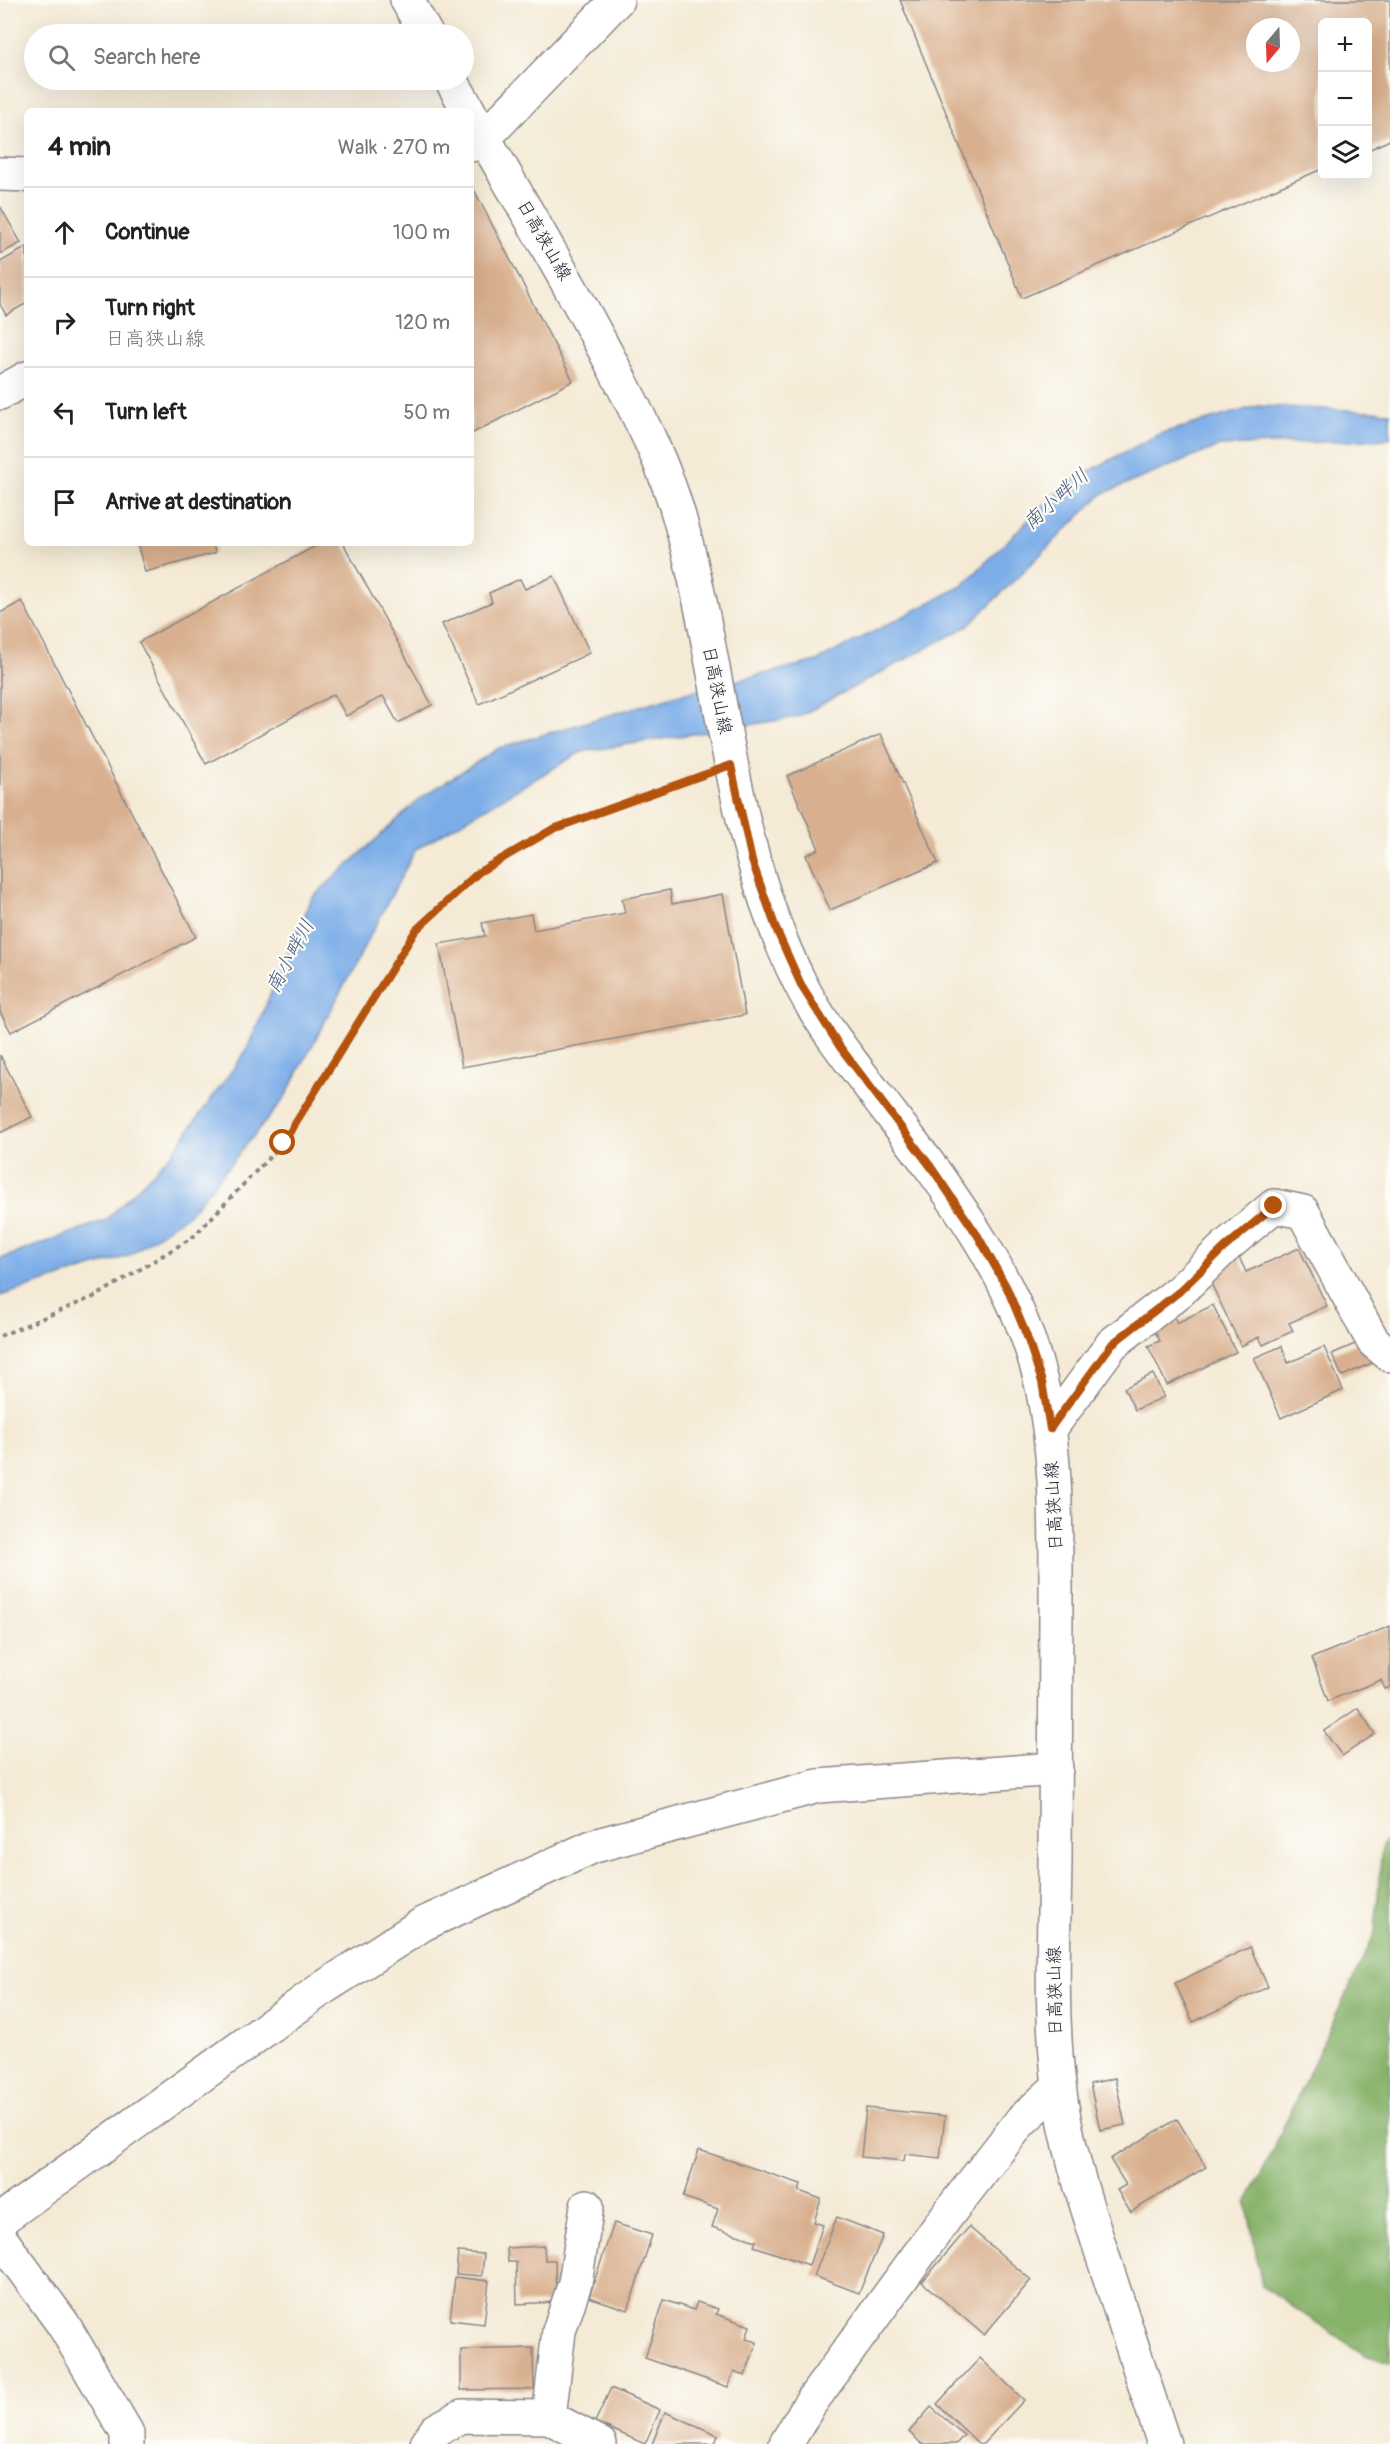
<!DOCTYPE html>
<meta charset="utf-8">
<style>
body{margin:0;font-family:Pangolin,"Klee One",sans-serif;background:#f2f2f2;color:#222}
.controls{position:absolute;right:18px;top:18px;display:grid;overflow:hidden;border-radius:9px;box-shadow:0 6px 24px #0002}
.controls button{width:54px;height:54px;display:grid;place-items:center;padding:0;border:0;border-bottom:2px solid #e0e0e0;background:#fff;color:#222;font:30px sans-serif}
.compass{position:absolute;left:1246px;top:18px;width:54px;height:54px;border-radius:50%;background:#fff;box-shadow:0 6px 24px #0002;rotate:199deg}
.stop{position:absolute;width:18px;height:18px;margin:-14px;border:4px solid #b45309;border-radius:50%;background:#fff}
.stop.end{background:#b45309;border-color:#fff;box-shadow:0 2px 6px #0008}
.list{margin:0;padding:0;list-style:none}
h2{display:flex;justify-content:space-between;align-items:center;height:78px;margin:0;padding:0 24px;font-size:26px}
h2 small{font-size:20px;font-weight:400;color:#767676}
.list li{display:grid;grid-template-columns:39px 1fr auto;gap:18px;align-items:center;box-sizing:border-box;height:90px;padding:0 24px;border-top:2px solid #e0e0e0}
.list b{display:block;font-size:22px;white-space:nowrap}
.list p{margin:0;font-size:20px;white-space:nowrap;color:#767676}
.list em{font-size:20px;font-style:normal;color:#767676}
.icon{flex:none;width:33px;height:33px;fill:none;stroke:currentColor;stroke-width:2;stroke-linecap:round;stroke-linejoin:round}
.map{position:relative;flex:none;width:1390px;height:2444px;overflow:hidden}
.search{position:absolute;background:#fff;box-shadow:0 6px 24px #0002;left:24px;top:24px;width:450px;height:66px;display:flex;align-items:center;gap:15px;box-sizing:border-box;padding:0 21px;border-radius:33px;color:#767676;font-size:22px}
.panel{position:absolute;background:#fff;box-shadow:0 6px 24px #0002;left:24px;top:108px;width:450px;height:438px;border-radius:9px}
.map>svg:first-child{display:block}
.forest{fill:#87b26a;stroke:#546a52;stroke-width:1.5}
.water{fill:#7cade8;stroke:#4f6892;stroke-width:1.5}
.building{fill:#d9b08f;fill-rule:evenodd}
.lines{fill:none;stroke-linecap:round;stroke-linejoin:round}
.minor-casing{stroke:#8b8688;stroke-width:36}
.major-casing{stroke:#8b8688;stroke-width:36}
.path{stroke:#8b8688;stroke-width:4;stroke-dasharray:4.5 4.5;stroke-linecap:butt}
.minor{stroke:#fff;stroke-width:33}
.major{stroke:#fff;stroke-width:33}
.route{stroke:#b45309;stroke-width:8}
.labels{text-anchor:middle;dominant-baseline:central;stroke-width:4.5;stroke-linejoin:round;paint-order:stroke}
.street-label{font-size:18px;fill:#22223b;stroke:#fdfcf7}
.water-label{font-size:20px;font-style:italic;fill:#465a80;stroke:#fdfcf7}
</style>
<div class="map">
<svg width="1390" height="2444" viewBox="0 0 1390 2444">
<rect width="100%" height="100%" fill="#fdfcf7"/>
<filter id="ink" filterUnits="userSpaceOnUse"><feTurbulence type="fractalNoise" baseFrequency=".0167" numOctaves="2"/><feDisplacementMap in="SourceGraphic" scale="12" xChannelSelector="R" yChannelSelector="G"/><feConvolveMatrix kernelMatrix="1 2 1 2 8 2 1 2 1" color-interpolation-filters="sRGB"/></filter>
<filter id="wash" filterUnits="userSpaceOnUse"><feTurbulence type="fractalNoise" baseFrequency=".008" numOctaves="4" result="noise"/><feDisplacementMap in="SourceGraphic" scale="24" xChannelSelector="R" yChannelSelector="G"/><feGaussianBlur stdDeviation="1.35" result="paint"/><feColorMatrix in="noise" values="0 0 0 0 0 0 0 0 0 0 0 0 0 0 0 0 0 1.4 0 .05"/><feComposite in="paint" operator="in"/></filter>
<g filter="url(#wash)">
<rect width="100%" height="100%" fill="#f4ead5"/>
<!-- forest -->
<path class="forest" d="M1390,1836V2363L1365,2355L1262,2286L1247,2204L1375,1933L1382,1844Z"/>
<!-- water -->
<path class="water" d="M1258,406L1390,412V439L1220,446L1102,494L968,626L798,717L581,752L416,849L284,1099L190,1213L128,1256L0,1296V1259L106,1220L173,1152L246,1051L312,898L422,797L499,748L677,695L817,661L962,586L1065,484L1159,434Z"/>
<g id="blocks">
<!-- building -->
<g class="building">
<path d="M900,0H1390V140L1368,150V22H1322V169L1022,298ZM1255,27H1291V63H1255Z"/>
<path d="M471,184L573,381L471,434Z"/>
<path d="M0,206L21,243L0,254Z"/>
<path d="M27,247V303L6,315L0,304V262Z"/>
<path d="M137,543H213L215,553L145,572Z"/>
<path d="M321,543H343L432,705L398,723L383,696L346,716L334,694L206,764L139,642Z"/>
<path d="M554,576L590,653L479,704L442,624L492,602L489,593L520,579L525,589Z"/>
<path d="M22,601L196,937L11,1032L0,1012V613Z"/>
<path d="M881,734L938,863L830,910L806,855L819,849L787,776Z"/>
<path d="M670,890L672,904L723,894L745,1015L462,1067L439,944L485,936L482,923L531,914L534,930L625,913L622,899Z"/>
<path d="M0,1055L32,1117L0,1133Z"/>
<path d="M1299,1248L1327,1306L1289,1323L1293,1331L1263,1345L1259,1337L1241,1346L1208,1277L1222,1265L1239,1257L1246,1272Z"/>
<path d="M1213,1305L1236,1352L1167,1385L1148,1346L1160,1341L1153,1328L1174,1317L1177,1323Z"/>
<path d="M1362,1341L1372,1363L1342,1376L1332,1354Z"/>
<path d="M1282,1346L1288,1363L1324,1347L1343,1390L1281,1418L1254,1358Z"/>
<path d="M1153,1374L1164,1397L1135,1410L1124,1388Z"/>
<path d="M1390,1626V1687L1385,1689L1381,1680L1328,1701L1312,1658Z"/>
<path d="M1358,1708L1375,1734L1342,1756L1324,1731Z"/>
<path d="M1250,1947L1268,1987L1193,2022L1175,1983Z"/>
<path d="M1115,2078L1125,2125L1100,2130L1090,2084Z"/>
<path d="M866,2108L945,2116L940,2158L905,2154L904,2161L861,2157Z"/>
<path d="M1177,2119L1206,2167L1131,2212L1117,2190L1126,2185L1110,2159Z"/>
<path d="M699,2150L801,2184L799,2191L821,2199L814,2222L823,2225L809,2265L754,2246L756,2241L712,2227L718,2209L683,2197Z"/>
<path d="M837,2217L883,2235L859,2293L814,2276Z"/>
<path d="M614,2223L652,2235L628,2310L589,2297Z"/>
<path d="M969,2227L1031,2280L984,2335L922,2282Z"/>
<path d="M544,2246L545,2260H555L556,2302L517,2304L516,2262H508L507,2248Z"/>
<path d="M458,2252L484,2254L482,2276L456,2274Z"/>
<path d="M455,2277L489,2281L484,2324L450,2320Z"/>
<path d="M664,2300L694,2310L697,2302L718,2309L716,2314L750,2326L746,2339L757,2342L745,2376L734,2371L728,2387L645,2358Z"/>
<path d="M533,2348L534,2389L461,2390V2350Z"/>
<path d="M980,2358L1024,2400L983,2444H979L937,2404Z"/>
<path d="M611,2388L660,2410L645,2444L595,2422Z"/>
<path d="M931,2407L964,2435L956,2444H922L909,2432Z"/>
<path d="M665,2412L718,2435L715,2444H652Z"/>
</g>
</g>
</g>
<g filter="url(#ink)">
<use href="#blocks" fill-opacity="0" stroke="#8b8688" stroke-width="1.5"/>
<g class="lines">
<!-- minor casing -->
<g class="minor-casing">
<g id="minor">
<path d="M471,145L484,138L617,0"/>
<path d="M0,174L27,175"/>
<path d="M0,393L27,378"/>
<path d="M1050,1429L1112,1344L1180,1291L1224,1248L1274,1206L1303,1212L1373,1341L1390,1355"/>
<path d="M0,2220L323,1988L423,1924L594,1846L818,1786L1056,1769"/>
<path d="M0,2238L63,2324L127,2433V2444"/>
<path d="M549,2417L559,2331L575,2283L587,2206"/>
<path d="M427,2444L436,2430L462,2416L549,2417L600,2444"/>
<path d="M786,2444L809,2405L949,2213L1021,2121L1059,2086"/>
</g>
</g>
<!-- major casing -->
<g class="major-casing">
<g id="major">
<path d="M407,0L426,34"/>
<path d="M451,80L469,111"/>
<path d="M471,115C520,202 573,287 618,376C641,420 664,465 678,513C724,669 726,835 800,983C820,1023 850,1060 877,1096C944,1184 1018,1276 1042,1387C1057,1456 1056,1528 1056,1598C1056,1686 1056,1773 1055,1860C1054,1935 1050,2011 1059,2085C1066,2147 1087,2207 1106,2266C1125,2325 1145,2385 1164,2444"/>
</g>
</g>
<!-- path -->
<path class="path" d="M0,1336L98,1295L193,1237L283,1143L416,930L479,872L553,829L697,777"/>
<!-- minor -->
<use href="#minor" class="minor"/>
<!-- major -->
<use href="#major" class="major"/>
</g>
</g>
<g class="lines" filter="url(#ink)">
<!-- route -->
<path class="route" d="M283,1143L416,930L479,872L553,829L731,765L752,861L777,931L802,987L840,1047L931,1167L978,1236L1007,1288L1026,1334L1042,1382L1050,1429L1112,1344L1180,1291L1224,1248L1274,1206"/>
</g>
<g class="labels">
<!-- street labels -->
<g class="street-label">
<text transform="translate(544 240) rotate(60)">日高狭山線</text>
<text transform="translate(717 690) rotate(79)">日高狭山線</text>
<text transform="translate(1054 1506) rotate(-93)">日高狭山線</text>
<text transform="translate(1055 1991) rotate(-91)">日高狭山線</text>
</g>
<!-- water labels -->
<g class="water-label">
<text transform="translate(1056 499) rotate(-42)">南小畔川</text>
<text transform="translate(290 956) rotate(-62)">南小畔川</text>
</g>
</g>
</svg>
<div class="controls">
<button>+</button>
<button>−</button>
<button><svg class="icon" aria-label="layers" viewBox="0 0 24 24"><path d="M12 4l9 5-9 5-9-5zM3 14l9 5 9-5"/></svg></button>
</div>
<svg class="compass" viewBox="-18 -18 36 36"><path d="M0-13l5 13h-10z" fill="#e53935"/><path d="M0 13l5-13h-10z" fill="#767676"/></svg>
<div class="stop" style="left:283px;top:1143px"></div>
<div class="stop end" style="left:1274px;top:1206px"></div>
<div class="search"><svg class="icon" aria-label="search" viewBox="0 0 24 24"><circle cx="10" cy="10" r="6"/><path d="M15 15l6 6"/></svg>Search here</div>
<section class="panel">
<h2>4 min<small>Walk · 270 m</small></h2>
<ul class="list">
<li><svg class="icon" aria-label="ahead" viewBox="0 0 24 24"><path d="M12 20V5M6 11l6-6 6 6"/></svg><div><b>Continue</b></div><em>100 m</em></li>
<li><svg class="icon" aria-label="right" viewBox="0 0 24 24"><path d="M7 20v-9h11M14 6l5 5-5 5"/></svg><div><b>Turn right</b><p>日高狭山線</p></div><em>120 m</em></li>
<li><svg class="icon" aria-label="left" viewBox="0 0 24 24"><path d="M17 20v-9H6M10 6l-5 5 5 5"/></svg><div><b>Turn left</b></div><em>50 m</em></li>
<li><svg class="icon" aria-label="arrive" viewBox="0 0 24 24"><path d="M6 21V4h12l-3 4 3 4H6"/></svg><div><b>Arrive at destination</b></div></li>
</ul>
</section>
</div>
